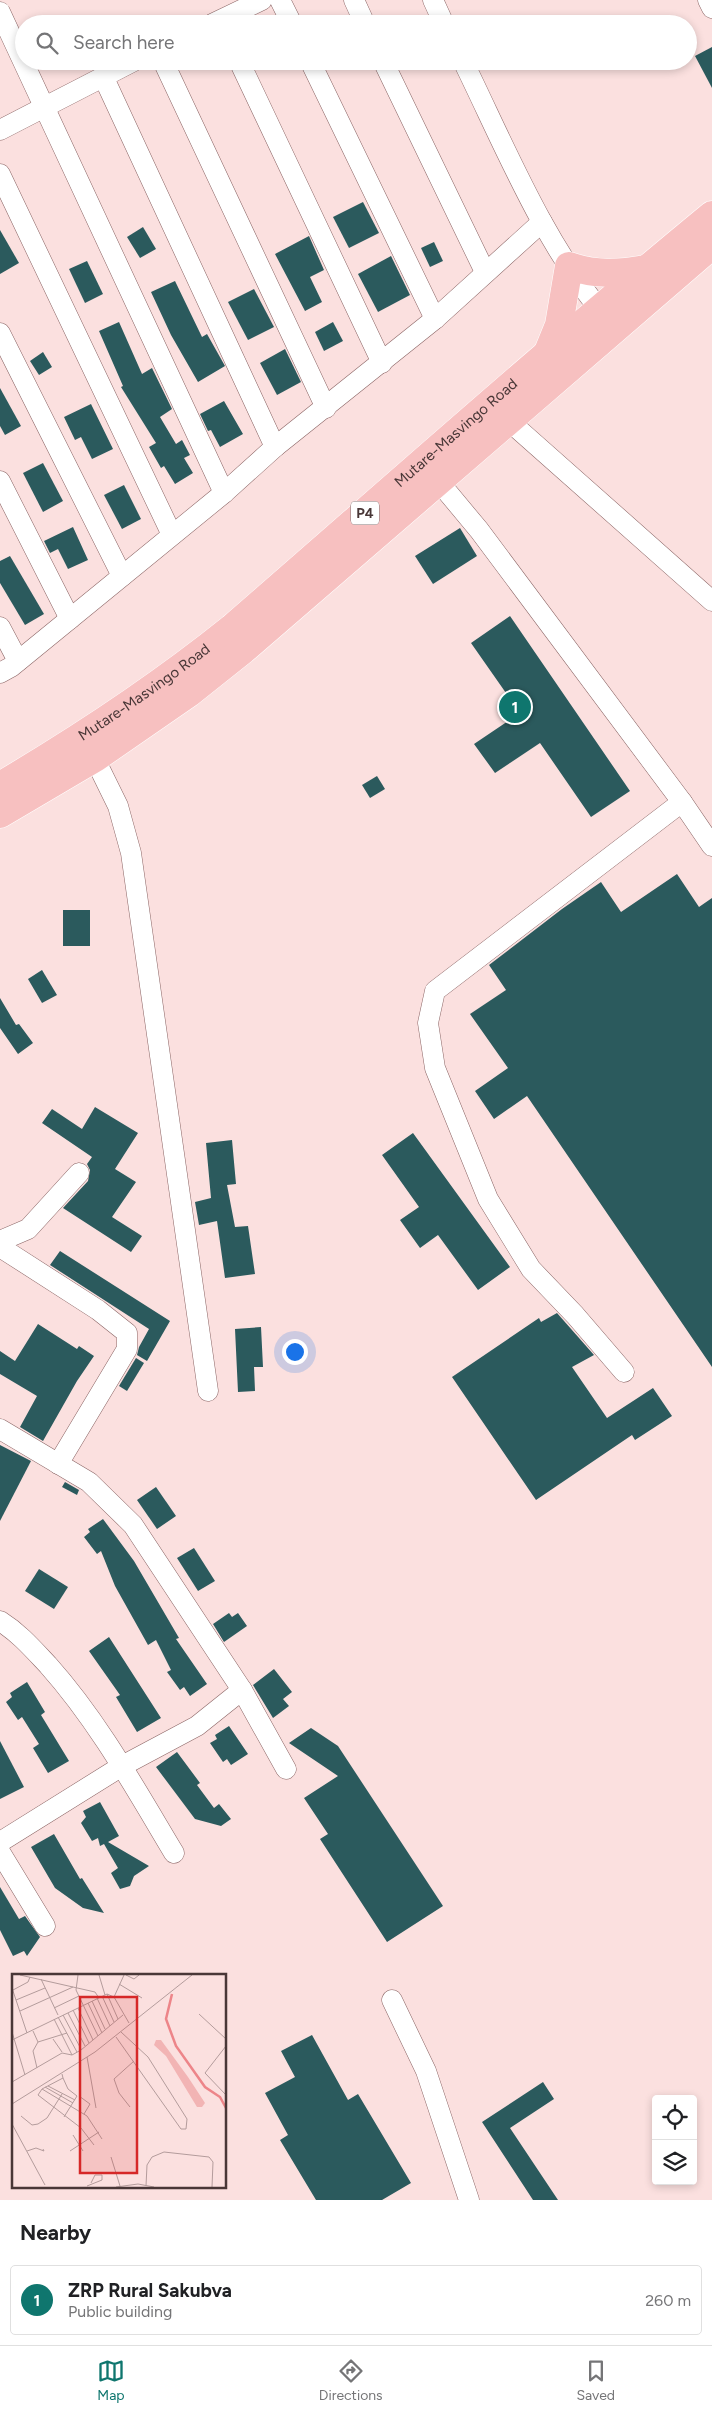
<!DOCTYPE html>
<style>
body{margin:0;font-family:Figtree,sans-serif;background:#f2f2f2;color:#202124}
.controls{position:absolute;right:15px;bottom:15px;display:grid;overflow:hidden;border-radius:5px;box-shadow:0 2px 8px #0003}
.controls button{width:45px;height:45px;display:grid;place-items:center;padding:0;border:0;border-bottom:1px solid #e0e0e0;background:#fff;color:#202124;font:25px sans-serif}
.you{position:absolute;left:294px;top:1351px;width:18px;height:18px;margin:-12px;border:4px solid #fff;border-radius:50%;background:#1a73e8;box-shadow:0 0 0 8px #1a73e833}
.badge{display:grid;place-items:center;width:32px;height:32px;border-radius:50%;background:#0f766e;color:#fff;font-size:16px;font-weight:700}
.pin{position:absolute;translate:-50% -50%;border:2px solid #fff;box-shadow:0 1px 5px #0006}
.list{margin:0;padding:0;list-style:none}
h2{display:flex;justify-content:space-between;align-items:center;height:65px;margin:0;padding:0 20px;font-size:21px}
h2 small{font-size:16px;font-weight:400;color:#757577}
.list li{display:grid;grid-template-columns:32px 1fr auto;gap:15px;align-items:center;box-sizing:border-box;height:70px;margin:0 10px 10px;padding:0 10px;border:1px solid #e0e0e0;border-radius:5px}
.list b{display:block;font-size:19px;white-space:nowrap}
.list p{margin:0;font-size:16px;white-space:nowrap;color:#757577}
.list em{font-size:16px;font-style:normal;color:#757577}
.icon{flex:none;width:28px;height:28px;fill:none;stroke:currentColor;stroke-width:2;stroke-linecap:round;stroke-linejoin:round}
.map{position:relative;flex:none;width:712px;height:2200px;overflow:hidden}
.search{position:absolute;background:#fff;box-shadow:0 2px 8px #0003;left:15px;right:15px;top:15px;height:55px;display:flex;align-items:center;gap:12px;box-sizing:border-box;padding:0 18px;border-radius:28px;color:#757577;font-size:19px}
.sheet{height:145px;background:#fff}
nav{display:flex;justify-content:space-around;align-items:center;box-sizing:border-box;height:70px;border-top:1px solid #e0e0e0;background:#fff;font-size:14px;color:#757577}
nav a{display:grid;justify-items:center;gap:2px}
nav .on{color:#0f766e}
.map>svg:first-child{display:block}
.building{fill:#2b5a5d}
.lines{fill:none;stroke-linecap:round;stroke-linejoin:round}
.minor-casing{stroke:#8a6464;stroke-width:21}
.highway-casing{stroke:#fff;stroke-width:29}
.minor{stroke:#fff;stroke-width:20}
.highway{stroke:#f7c0c0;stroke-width:28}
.labels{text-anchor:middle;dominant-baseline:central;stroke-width:5;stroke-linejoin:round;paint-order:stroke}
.shield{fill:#fff;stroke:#807373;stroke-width:1}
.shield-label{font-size:14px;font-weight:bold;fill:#493737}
.street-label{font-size:15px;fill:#493737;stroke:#fff}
.inset-river{fill:none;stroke:#ed8589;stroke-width:2.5}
.inset-road{fill:none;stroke:#b49c9c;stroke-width:1}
.view{fill:#d62828;fill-opacity:0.15;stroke:#d62828;stroke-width:2.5}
.inset-edge{fill:none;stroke:#493737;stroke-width:2.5}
</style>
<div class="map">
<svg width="712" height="2200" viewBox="0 0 712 2200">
<rect width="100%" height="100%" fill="#fbe0df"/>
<!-- building -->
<g class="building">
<path d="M712,47V88L695,56Z"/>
<path d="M363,202L379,233L349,248L333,217Z"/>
<path d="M143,227L156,249L140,258L127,237Z"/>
<path d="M0,230L19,263L0,274Z"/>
<path d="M309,236L324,270L310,277L322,302L305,311L275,254Z"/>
<path d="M434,242L443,261L430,267L421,248Z"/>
<path d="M391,256L410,295L378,312L358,274Z"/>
<path d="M87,261L103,294L85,303L69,269Z"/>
<path d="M175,281L202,337L207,334L225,366L198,382L171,335L151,292Z"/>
<path d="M254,289L274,327L248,340L228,302Z"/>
<path d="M119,322L142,374L152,368L172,409L160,417L176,444L182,440L190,455L184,458L193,473L175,484L164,466L161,468L149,447L156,443L121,387L123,386L99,331Z"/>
<path d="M333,322L343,341L324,351L315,332Z"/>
<path d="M285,349L301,382L277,395L260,363Z"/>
<path d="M43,352L52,367L39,375L30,361Z"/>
<path d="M0,388L21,426L5,435L0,426Z"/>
<path d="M224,401L243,434L220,447L211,430L208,431L200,414Z"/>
<path d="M91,404L113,449L92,459L81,437L75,440L64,417Z"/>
<path d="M43,463L63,501L43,512L23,473Z"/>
<path d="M124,485L141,519L122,529L104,495Z"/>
<path d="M73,527L88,560L68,569L58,549L50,553L44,541Z"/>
<path d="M460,528L477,556L433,584L415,556Z"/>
<path d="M10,556L44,614L25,625L0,583V561Z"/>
<path d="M510,616L630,791L591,817L540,743L495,773L474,744L520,713L471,643Z"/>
<path d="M377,776L385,789L370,798L362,785Z"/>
<path d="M677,874L699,907L712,898V1367L527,1096L494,1119L475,1091L508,1068L470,1014L506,990L489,965L562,909L601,882L621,912Z"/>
<rect x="63" y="910" width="27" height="36"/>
<path d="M42,970L57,995L42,1003L28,979Z"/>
<path d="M0,998L16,1025L19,1024L33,1043L18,1054L0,1028Z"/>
<path d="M95,1107L138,1133L115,1169L136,1182L112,1217L142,1236L131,1252L63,1208L88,1181L90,1170L87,1164L92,1157L42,1123L52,1109L82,1129Z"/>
<path d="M413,1133L510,1267L478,1290L438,1235L420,1248L400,1220L419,1207L382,1155Z"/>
<path d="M232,1140L236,1184L227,1185L235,1227L248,1226L255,1274L225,1278L217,1221L199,1225L195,1202L211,1198L206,1143Z"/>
<path d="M60,1251L170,1321L147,1361L137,1355L139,1347L149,1329L50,1265Z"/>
<path d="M557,1313L594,1355L572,1367L607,1418L653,1388L672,1416L635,1440L632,1435L536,1500L452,1377L539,1318L541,1322Z"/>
<path d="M38,1324L77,1349L79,1346L94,1356L77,1381L43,1441L20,1427L37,1396L0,1374V1351L15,1361Z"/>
<path d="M261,1327L263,1367H254L255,1391L238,1392L235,1329Z"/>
<path d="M136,1358L144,1363L127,1391L119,1386Z"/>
<path d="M0,1445L31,1461L0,1521Z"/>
<path d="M65,1482L79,1490L77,1495L62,1487Z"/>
<path d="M156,1487L176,1516L157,1529L137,1500Z"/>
<path d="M103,1519L134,1561L179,1638L176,1639L207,1684L190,1696L184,1687L180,1690L167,1672L171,1670L156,1640L148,1645L115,1586L101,1551L97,1554L84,1537L90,1532L88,1529Z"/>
<path d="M194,1548L215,1581L198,1591L177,1558Z"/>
<path d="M39,1569L68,1587L54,1609L25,1591Z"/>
<path d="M229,1613L232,1617L238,1613L247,1626L224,1642L213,1624Z"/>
<path d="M109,1637L161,1718L137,1732L116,1697L120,1695L89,1651Z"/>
<path d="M274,1669L292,1692L283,1699L289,1706L273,1718L253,1685Z"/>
<path d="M27,1682L45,1712L41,1715L69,1761L48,1773L33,1748L39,1744L22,1717L18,1720L6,1702L12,1697L10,1693Z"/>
<path d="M229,1726L248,1754L231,1765L227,1759L223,1762L210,1743L217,1739L215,1735Z"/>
<path d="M311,1728L338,1746L443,1906L387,1942L320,1839L328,1834L304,1798L338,1776L289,1743Z"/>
<path d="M0,1741L24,1787L0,1799Z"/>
<path d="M177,1752L200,1783L197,1785L214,1808L219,1804L231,1819L221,1826L195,1819L156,1767Z"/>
<path d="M100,1802L119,1836L108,1842L149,1866L134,1876L130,1886L120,1889L111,1873L118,1868L104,1844L100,1846L98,1838L92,1841L81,1823L86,1817L83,1811Z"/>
<path d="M54,1834L80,1879L82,1878L104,1913L83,1908L55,1888L31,1847Z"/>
<path d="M0,1887L19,1919L25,1916L40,1937L27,1956L24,1951L13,1956L0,1930Z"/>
<path d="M312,2035L348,2100L358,2094L411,2183L382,2200H316L280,2140L288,2135L265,2093L295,2077L281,2051Z"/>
<path d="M543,2082L554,2099L510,2128L558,2200H533L482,2122Z"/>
</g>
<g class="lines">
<!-- minor casing -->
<g class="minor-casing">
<g id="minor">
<path d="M280,0L292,24"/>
<path d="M354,0L365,24"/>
<path d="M433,0L444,24"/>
<path d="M708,0L712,8"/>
<path d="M0,12L224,493"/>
<path d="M212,24L262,0"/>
<path d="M163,61L326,408"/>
<path d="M239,61L382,363"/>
<path d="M310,61L435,319"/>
<path d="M383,61L485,272"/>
<path d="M463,61C506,149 544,244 608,320"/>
<path d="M103,76L275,447"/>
<path d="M0,130L134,61"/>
<path d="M0,174L172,535"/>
<path d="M0,333L122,576"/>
<path d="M509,421L712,601"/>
<path d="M0,481L70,619"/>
<path d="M439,482L479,530L682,802L712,846"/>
<path d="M0,627L18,661"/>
<path d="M0,673L11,667L224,493L275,447L435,319L542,222"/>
<path d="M89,747L118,806L131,853L208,1391"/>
<path d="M0,1241L28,1229L79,1173"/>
<path d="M0,1247L98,1310L127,1333V1349L58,1464"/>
<path d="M624,1372L575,1315L531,1269L488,1199L435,1068L428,1023L435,991L682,802"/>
<path d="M0,1429L89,1482L133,1525L242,1690L286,1769"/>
<path d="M0,1621C19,1633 32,1648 48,1665C98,1721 135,1788 174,1853"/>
<path d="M0,1842L122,1766L197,1726L242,1690"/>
<path d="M0,1852L45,1926"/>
<path d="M392,2000L426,2071L469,2200"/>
</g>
</g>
<!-- highway casing -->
<g class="highway-casing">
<g id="highway">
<path d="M548,352L559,325L569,266C595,275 618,274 646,269"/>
<path id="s1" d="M0,786C83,737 156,689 232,628C391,490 549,349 712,215"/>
<path d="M0,814L95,758L189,693L243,650L712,245"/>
</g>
</g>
<!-- minor -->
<use href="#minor" class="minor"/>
<!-- highway -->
<use href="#highway" class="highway"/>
</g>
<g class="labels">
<!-- shield labels -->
<rect class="shield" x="351" y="501.5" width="28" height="23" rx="4"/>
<g class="shield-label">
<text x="365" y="513">P4</text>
</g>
<!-- street labels -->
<g class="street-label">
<text stroke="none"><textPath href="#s1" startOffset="578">Mutare-Masvingo Road</textPath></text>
<text stroke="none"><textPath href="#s1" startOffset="172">Mutare-Masvingo Road</textPath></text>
</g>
</g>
<!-- overview -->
<g transform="translate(12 1974)">
<rect width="214" height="214" fill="#fbe0df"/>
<path d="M144,66H149L176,103L193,129L190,133H185L154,82L142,71Z" fill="#f2b4b4"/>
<path class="inset-river" d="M160,20L154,45L164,72L193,113L208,123L214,134"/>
<path class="inset-road" d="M8,1L83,18L87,24M66,1L64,16L86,62M87,1L93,21M114,1L122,5L127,1M29,5L46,41M107,10L130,24M0,14L15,59M1,16L16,8L18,3M95,20L106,45M90,22L102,48M102,23L112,1M85,24L98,52M4,26L33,14M80,27L93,55M76,29L90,59M42,34L67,22M66,34L81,66M61,36L77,69M8,37L61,13M56,39L73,72M187,40L214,65M51,41L69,75M46,43L65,78M42,45L60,81M21,57L26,68L21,77L25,94M0,58L13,101M104,63L169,155H174L175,145L136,83L109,58M41,65L50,78M0,66L95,20L102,23L117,49M26,68L55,59M214,72L193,99L214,121M75,83L84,134M50,100L51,104L30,115L26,121L69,154L82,171M51,104L56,115L65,122L52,143M0,108L50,79L60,81L69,76L111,41M36,112L63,126M33,113L61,129M30,115L75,142L90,165M67,122L78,130L72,140M0,130L83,78L180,1M118,133L107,119L102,105L122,87M9,142L20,151L26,150L35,144L50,120M0,150L33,211M61,161L71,177M15,177L24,174L32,177L31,175M58,177L87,158M99,183L108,212M75,212L90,206V201H83L79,209M134,212L135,191L140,183L152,178L197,183L201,188L200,213M104,213L126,210L142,213"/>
<path class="view" d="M68,23H125V199H68Z"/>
<rect width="214" height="214" class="inset-edge"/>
</g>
</svg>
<div class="controls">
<button><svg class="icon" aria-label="locate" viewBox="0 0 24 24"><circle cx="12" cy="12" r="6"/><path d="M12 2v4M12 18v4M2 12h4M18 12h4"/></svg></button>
<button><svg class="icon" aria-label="layers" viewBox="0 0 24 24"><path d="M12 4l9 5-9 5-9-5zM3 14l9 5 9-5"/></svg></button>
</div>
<div class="you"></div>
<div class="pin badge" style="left:515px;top:707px">1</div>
<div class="search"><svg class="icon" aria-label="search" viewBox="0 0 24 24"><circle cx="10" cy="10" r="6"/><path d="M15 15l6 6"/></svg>Search here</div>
</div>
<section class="sheet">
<h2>Nearby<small></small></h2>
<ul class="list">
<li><span class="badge">1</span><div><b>ZRP Rural Sakubva</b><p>Public building</p></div><em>260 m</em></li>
</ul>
</section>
<nav>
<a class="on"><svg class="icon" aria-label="map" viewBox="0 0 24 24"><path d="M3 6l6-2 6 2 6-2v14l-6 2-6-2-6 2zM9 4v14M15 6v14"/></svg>Map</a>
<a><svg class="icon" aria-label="directions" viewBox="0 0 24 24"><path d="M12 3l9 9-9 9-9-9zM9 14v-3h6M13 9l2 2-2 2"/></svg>Directions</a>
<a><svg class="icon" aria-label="saved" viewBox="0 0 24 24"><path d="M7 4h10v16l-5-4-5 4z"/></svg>Saved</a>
</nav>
